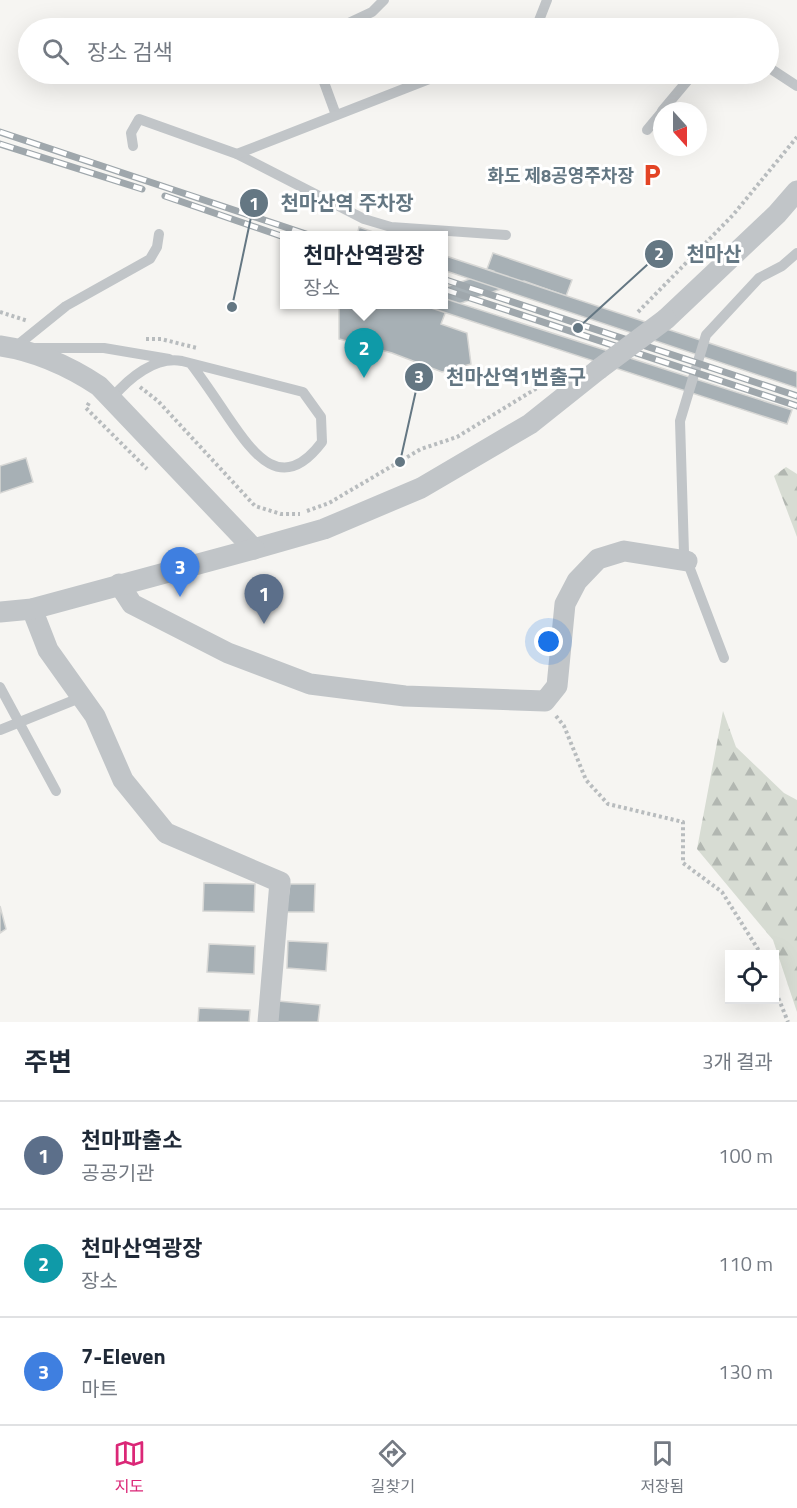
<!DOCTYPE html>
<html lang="ko">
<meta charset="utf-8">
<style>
body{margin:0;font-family:"Titillium Web","Noto Sans KR",sans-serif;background:#f6f6f7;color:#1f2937}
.controls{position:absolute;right:18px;bottom:18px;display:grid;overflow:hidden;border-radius:0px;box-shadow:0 6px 24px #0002}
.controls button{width:54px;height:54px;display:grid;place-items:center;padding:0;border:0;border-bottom:2px solid #e0e1e3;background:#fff;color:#1f2937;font:30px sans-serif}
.compass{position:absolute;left:653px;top:102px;width:54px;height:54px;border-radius:50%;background:#fff;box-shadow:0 6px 24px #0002;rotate:159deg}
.you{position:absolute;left:549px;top:642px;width:21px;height:21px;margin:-15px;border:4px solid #fff;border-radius:50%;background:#1a73e8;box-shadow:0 0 0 9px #1a73e833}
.badge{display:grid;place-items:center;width:39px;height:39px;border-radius:50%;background:#db2777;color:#fff;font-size:20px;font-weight:700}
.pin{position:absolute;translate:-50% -50px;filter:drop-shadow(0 2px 3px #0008)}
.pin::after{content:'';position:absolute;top:32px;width:21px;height:18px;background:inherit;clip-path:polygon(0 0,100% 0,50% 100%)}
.popup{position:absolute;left:280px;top:231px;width:168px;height:78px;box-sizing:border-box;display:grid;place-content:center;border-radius:0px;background:#fff;filter:drop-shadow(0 2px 4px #0005);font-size:20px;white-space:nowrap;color:#747a83}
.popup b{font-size:22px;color:#1f2937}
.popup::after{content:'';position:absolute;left:50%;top:100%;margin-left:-12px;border:12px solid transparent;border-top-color:#fff}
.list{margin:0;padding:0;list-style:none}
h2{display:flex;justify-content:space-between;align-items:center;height:78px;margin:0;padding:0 24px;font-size:26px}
h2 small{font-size:20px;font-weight:400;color:#747a83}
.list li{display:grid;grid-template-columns:39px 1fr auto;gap:18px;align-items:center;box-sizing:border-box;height:108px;padding:0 24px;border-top:2px solid #e0e1e3}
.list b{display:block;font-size:22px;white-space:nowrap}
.list p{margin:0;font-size:20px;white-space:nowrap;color:#747a83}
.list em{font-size:20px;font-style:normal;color:#747a83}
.icon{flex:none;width:33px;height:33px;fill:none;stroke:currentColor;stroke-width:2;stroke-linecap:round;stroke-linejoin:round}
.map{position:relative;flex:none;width:797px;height:1022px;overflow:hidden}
.search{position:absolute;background:#fff;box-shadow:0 6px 24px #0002;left:18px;right:18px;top:18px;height:66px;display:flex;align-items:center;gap:15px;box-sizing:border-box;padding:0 21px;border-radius:33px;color:#747a83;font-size:22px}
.sheet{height:402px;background:#fff}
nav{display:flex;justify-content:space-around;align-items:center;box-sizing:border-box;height:84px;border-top:2px solid #e0e1e3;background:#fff;font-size:16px;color:#747a83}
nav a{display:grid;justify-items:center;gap:3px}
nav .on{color:#db2777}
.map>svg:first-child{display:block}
.forest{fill:url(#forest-firs)}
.building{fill:#a7b0b5;stroke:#d7d7d5;stroke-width:1.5}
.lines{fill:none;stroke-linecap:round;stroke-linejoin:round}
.path{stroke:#b8bcbe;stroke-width:4;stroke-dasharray:3 3;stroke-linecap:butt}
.service{stroke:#c1c5c8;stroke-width:10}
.minor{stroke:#c1c5c8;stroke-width:21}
.rail-casing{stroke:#9fa7ac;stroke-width:7}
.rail{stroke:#fff;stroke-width:4.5;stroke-dasharray:14;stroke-linecap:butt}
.minor-bridge{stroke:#c1c5c8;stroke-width:21}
.labels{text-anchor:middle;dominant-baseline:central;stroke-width:6;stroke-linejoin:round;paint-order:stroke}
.poi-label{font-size:18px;font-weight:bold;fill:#647783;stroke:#fff;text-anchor:end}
.leader{fill:none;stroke:#647783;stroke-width:2}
.callout-dot{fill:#647783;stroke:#fff;stroke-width:2}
.mark-label{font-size:18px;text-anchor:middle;font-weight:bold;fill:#fff}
.callout-label{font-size:20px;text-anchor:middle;font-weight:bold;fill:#647783;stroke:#fff;stroke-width:6;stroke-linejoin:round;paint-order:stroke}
</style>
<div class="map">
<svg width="797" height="1022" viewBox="0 0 797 1022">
<defs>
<pattern id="forest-firs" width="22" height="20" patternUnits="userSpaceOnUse" patternTransform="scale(1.5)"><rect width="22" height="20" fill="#d7dcd3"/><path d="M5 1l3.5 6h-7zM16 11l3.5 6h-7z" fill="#b2b7b1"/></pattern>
</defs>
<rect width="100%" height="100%" fill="#f6f5f2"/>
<!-- forest -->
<g class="forest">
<path d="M786,467L797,474V537L774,476Z"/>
<path d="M723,711L736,747L784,793L797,800V1012L773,940L697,849Z"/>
</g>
<!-- building -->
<g class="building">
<path d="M359,227L384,236H357Z"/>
<path d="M493,253L572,280L566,296L524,281L447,308L441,324L467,333L471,364L442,372L392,353L339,339V306L443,304V288L493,271L487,269Z"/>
<path d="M443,255L797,372V388L443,270Z"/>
<path d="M443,298L792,410L787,424L419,304H443Z"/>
<path d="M26,458L33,482L0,493V466Z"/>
<path d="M204,883L255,884L254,912L203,911Z"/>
<path d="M290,884H315L314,912H286Z"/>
<path d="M0,906L6,929L0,933Z"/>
<path d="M288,941L328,943L326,971L287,968Z"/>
<path d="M209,944L255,946L254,974L207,972Z"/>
<path d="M278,1001L320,1005L318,1022H277Z"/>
<path d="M199,1008L250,1010L249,1022H198Z"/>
</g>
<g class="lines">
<!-- path -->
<g class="path">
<path d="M0,312L28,321"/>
<path d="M638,312L733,215L797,137"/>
<path d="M146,339H161L197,348"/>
<path d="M140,387L158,401L255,506L281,514H300"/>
<path d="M89,403L86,408L147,469"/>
<path d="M307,511L329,503L421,449L457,437L555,377"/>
<path d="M556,716L564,726L586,780L608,804L683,822V863L722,892L761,954"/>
<path d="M774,987L788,1022"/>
</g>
<!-- service -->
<g class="service">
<path d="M338,28L372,12L384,0"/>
<path d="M536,28L547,0"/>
<path d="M768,67L797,86"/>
<path d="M321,74L336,115"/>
<path d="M662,111L693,74"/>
<path d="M647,130L662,112"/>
<path d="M133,146L131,133L139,119L237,154L364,219L391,227L506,235"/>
<path d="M237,154L442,74"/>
<path d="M14,348L66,306L150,259L157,247L159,234"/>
<path d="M36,348H104L169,359"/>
<path d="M112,398C129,378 155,356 182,361L303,392L321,417L322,442C282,495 254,455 228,417C216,399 204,381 191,364"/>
<path d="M724,658L684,553L680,421L706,335L759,278L782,266L797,253"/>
<path d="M0,687L56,791"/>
<path d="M0,730L82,697"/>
</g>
<!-- minor -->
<g class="minor">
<path d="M666,319L777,214L797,191"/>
<path d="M0,346C35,351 70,367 99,386L254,549L324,529L421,488L530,424L599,369"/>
<path d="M119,584L132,604L228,653L310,684L405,696L545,701L557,686L565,604L577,581L598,559L624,551L687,561"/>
<path d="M32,609L48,650L95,716L123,780L166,833L280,882L268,1022"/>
<path d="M0,612L32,609L254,549"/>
</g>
<!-- rail casing -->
<g class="rail-casing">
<g id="rail">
<path d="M0,132L312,236"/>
<path d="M0,144L142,189"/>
<path d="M165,196L284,237"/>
<path d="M443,279L797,396"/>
<path d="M443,289L797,406"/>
</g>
</g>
<!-- rail -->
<use href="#rail" class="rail"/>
<!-- minor-bridge -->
<path class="minor-bridge" d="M599,369L666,319"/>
</g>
<!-- icons -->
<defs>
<g id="parking-bare" transform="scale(1.8)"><path d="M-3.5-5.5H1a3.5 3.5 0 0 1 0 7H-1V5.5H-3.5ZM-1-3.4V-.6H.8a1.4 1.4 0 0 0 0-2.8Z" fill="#e34425" stroke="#fff" stroke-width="2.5" paint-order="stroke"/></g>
</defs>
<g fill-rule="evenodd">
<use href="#parking-bare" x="652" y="175"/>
</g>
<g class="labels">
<!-- poi labels -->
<g class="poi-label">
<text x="634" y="175">화도 제8공영주차장</text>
</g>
</g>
<!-- callouts -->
<path class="leader" d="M232 307L254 203M578 328L659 254M400 462L419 377"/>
<g class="callout-dot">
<circle cx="232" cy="307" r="6"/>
<circle cx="578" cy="328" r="6"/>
<circle cx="400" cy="462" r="6"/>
<circle cx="254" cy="203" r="15"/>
<circle cx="659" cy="254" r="15"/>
<circle cx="419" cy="377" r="15"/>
</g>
<g class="mark-label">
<text x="254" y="210">1</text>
<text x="659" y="260">2</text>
<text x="419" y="383">3</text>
</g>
<g class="callout-label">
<text x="347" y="210">천마산역 주차장</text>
<text x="714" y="261">천마산</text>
<text x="516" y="384">천마산역1번출구</text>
</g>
</svg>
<div class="controls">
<button><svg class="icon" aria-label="locate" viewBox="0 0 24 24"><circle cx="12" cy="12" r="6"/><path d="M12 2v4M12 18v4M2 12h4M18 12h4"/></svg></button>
</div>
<svg class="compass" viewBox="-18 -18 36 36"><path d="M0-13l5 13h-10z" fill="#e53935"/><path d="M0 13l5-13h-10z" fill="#747a83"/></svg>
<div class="you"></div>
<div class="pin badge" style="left:264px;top:624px;background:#5c6f8a">1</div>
<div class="pin badge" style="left:364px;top:378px;background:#0f9aa8">2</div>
<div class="popup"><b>천마산역광장</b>장소</div>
<div class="pin badge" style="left:180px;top:597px;background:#3f7fe0">3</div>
<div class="search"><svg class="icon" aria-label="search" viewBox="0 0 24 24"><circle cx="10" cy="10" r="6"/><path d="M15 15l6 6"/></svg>장소 검색</div>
</div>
<section class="sheet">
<h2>주변<small>3개 결과</small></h2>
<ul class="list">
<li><span class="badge" style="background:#5c6f8a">1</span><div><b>천마파출소</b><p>공공기관</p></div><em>100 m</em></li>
<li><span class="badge" style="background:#0f9aa8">2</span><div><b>천마산역광장</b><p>장소</p></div><em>110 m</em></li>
<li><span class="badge" style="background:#3f7fe0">3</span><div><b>7-Eleven</b><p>마트</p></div><em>130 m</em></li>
</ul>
</section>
<nav>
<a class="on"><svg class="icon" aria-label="map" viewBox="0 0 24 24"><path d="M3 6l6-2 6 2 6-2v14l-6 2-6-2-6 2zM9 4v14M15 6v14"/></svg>지도</a>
<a><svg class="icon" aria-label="directions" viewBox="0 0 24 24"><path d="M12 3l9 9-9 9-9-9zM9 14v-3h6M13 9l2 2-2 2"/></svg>길찾기</a>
<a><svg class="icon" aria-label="saved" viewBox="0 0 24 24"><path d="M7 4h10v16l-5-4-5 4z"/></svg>저장됨</a>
</nav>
